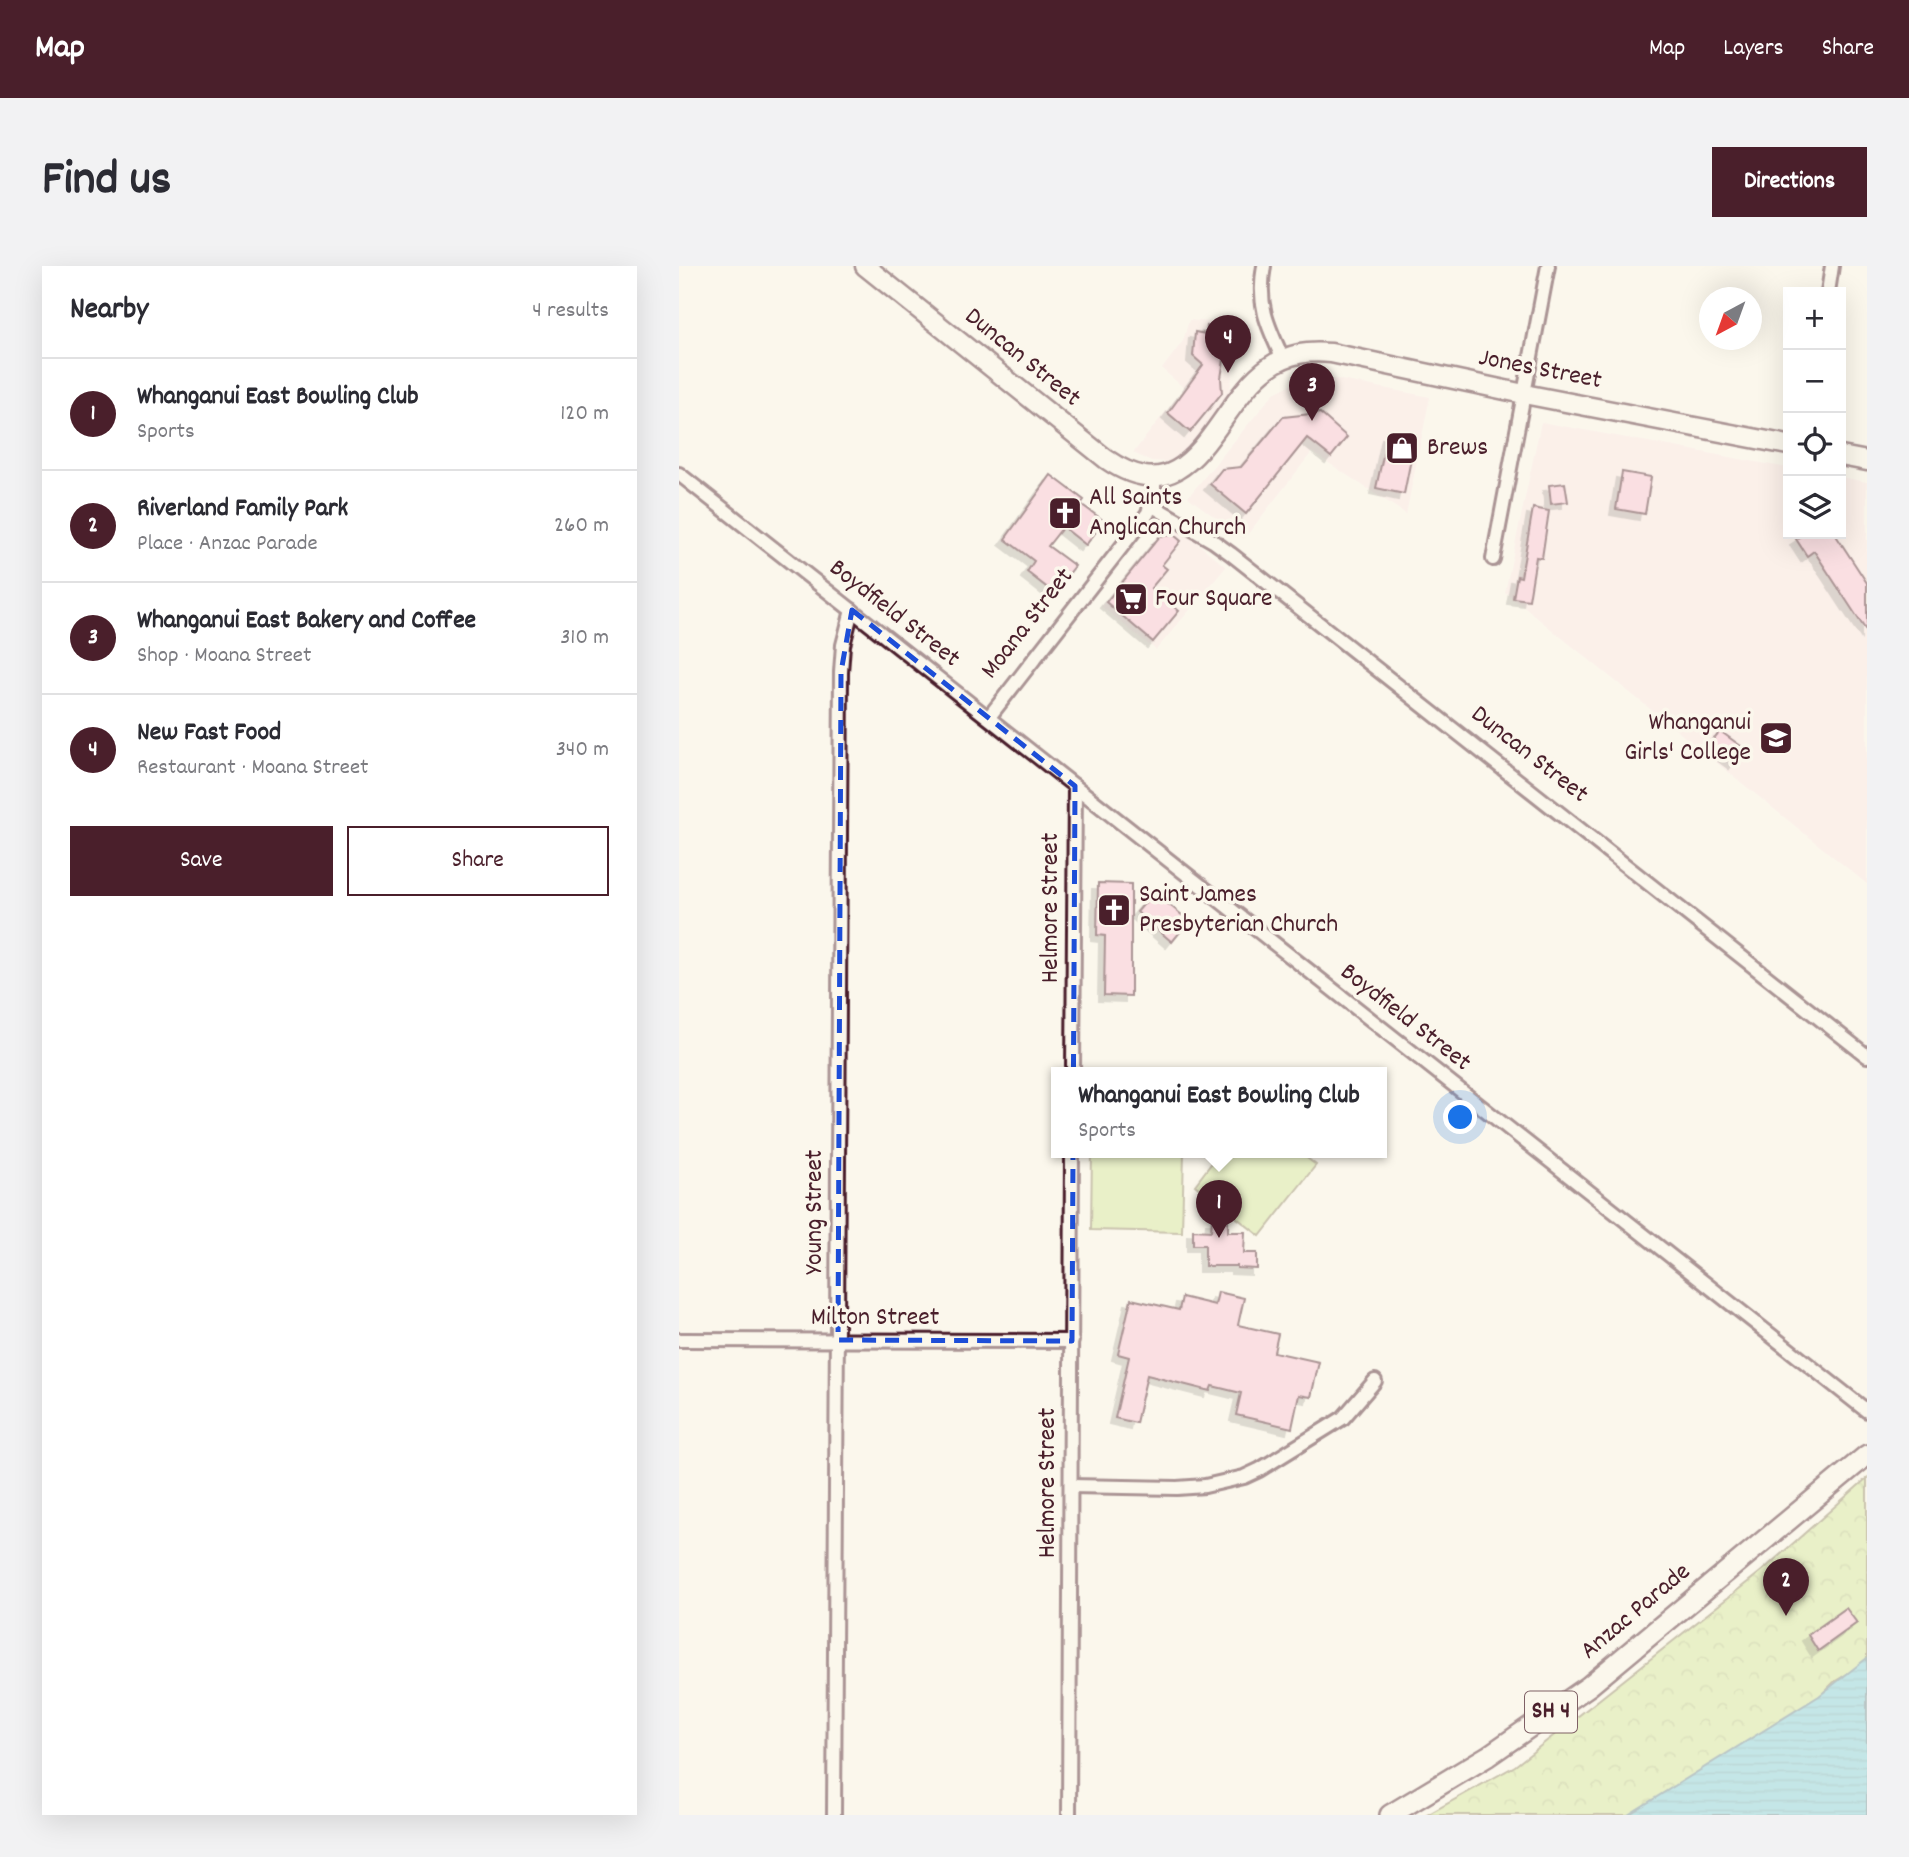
<!DOCTYPE html>
<meta charset="utf-8">
<style>
body{margin:0;font-family:Dekko,sans-serif;background:#f2f2f3;color:#2b2b33}
.controls{position:absolute;right:21px;top:21px;display:grid;overflow:hidden;border-radius:0px;box-shadow:0 7px 28px #0002}
.controls button{width:63px;height:63px;display:grid;place-items:center;padding:0;border:0;border-bottom:2px solid #e1e1e2;background:#fff;color:#2b2b33;font:35px sans-serif}
.compass{position:absolute;left:1020px;top:21px;width:63px;height:63px;border-radius:50%;background:#fff;box-shadow:0 7px 28px #0002;rotate:221deg}
.you{position:absolute;left:782px;top:852px;width:24px;height:24px;margin:-18px;border:5px solid #fff;border-radius:50%;background:#1a73e8;box-shadow:0 0 0 10px #1a73e833}
.badge{display:grid;place-items:center;width:46px;height:46px;border-radius:50%;background:#4a1f2b;color:#fff;font-size:23px;font-weight:700}
.pin{position:absolute;translate:-50% -58px;filter:drop-shadow(0 2px 4px #0008)}
.pin::after{content:'';position:absolute;top:37px;width:24px;height:21px;background:inherit;clip-path:polygon(0 0,100% 0,50% 100%)}
.popup{position:absolute;left:372px;top:801px;width:336px;height:91px;box-sizing:border-box;display:grid;place-content:center;border-radius:0px;background:#fff;filter:drop-shadow(0 2px 5px #0005);font-size:23px;white-space:nowrap;color:#7c7c81}
.popup b{font-size:26px;color:#2b2b33}
.popup::after{content:'';position:absolute;left:50%;top:100%;margin-left:-14px;border:14px solid transparent;border-top-color:#fff}
.list{margin:0;padding:0;list-style:none}
h2{display:flex;justify-content:space-between;align-items:center;height:91px;margin:0;padding:0 28px;font-size:30px}
h2 small{font-size:23px;font-weight:400;color:#7c7c81}
.list li{display:grid;grid-template-columns:46px 1fr auto;gap:21px;align-items:center;box-sizing:border-box;height:112px;padding:0 28px;border-top:2px solid #e1e1e2}
.list b{display:block;font-size:26px;white-space:nowrap}
.list p{margin:0;font-size:23px;white-space:nowrap;color:#7c7c81}
.list em{font-size:23px;font-style:normal;color:#7c7c81}
.actions{display:flex;gap:14px;padding:21px 28px}
.actions a{flex:1;padding:16px 0;border:2px solid #4a1f2b;border-radius:0px;text-align:center;font-size:24px;color:#4a1f2b}
.actions .main{background:#4a1f2b;color:#fff}
.icon{flex:none;width:38px;height:38px;fill:none;stroke:currentColor;stroke-width:2;stroke-linecap:round;stroke-linejoin:round}
.map{position:relative;flex:none;width:1188px;height:1549px;overflow:hidden;border-radius:0px}
header{display:flex;align-items:center;gap:42px;box-sizing:border-box;height:98px;padding:0 35px;background:#4a1f2b;color:#fff}
header strong{font-size:33px}
nav{display:flex;gap:38px;margin-inline-start:auto;font-size:24px}
.intro{display:flex;align-items:center;justify-content:space-between;box-sizing:border-box;height:168px;padding:0 42px}
h1{margin:0;font-size:49px}
.button{padding:18px 32px;border-radius:0px;background:#4a1f2b;color:#fff;font-size:24px;font-weight:700}
main{display:flex;gap:42px;padding:0 42px}
aside{flex:1;background:#fff;border-radius:0px;box-shadow:0 7px 28px #0002}
.map>svg:first-child{display:block}
.built{fill:#fae6e5}
.park{fill:url(#park-crowns);stroke:#8e8363;stroke-width:2}
.pitch{fill:#d3e79b;stroke:#8e8363;stroke-width:2}
.water{fill:url(#water-rules);stroke:#6c8a97;stroke-width:2}
.building{fill:#f9c0d4;stroke:#4a1f2b;stroke-width:2;filter:url(#shadow)}
.lines{fill:none;stroke-linecap:round;stroke-linejoin:round}
.minor-casing{stroke:#4a1f2b;stroke-width:18}
.secondary-casing{stroke:#4a1f2b;stroke-width:23}
.primary-casing{stroke:#4a1f2b;stroke-width:24}
.minor{stroke:#fbf7ec;stroke-width:12}
.secondary{stroke:#fbf7ec;stroke-width:18}
.primary{stroke:#fbf7ec;stroke-width:19}
.marked{fill:none;stroke:#1d4ed8;stroke-width:5;stroke-dasharray:14 9;stroke-linejoin:round}
.labels{text-anchor:middle;dominant-baseline:central;stroke-width:7;stroke-linejoin:round;paint-order:stroke}
.shield{fill:#fbf7ec;stroke:#7f6065;stroke-width:2}
.shield-label{font-size:24px;font-weight:bold;fill:#4a1f2b}
.street-label{font-size:26px;fill:#4a1f2b;stroke:#fbf7ec}
.poi-label{font-size:26px;fill:#4a1f2b;stroke:#fbf7ec;text-anchor:start}
</style>
<header>
<strong>Map</strong>
<nav><a>Map</a><a>Layers</a><a>Share</a></nav>
</header>
<div class="intro"><h1>Find us</h1><a class="button">Directions</a></div>
<main>
<aside>
<h2>Nearby<small>4 results</small></h2>
<ul class="list">
<li><span class="badge">1</span><div><b>Whanganui East Bowling Club</b><p>Sports</p></div><em>120 m</em></li>
<li><span class="badge">2</span><div><b>Riverland Family Park</b><p>Place · Anzac Parade</p></div><em>260 m</em></li>
<li><span class="badge">3</span><div><b>Whanganui East Bakery and Coffee</b><p>Shop · Moana Street</p></div><em>310 m</em></li>
<li><span class="badge">4</span><div><b>New Fast Food</b><p>Restaurant · Moana Street</p></div><em>340 m</em></li>
</ul>
<div class="actions"><a class="main">Save</a><a>Share</a></div>
</aside>
<div class="map">
<svg width="1188" height="1549" viewBox="0 0 1188 1549">
<defs>
<pattern id="park-crowns" width="20" height="18" patternUnits="userSpaceOnUse" patternTransform="scale(1.75)"><rect width="20" height="18" fill="#d3e79b"/><path d="M2 6a3 3 0 1 1 6 0M12 15a3 3 0 1 1 6 0" fill="none" stroke="#b7c686"/></pattern>
<pattern id="water-rules" width="6" height="5" patternUnits="userSpaceOnUse" patternTransform="scale(1.75)"><rect width="6" height="5" fill="#82d1df"/><path d="M0 2.5h6" fill="none" stroke="#72b3c0"/></pattern>
<filter id="shadow"><feDropShadow dx="-6" dy="6" stdDeviation="0" flood-color="#0004"/></filter>
</defs>
<rect width="100%" height="100%" fill="#fbf7ec"/>
<filter id="ink" filterUnits="userSpaceOnUse"><feTurbulence type="fractalNoise" baseFrequency=".0143" numOctaves="2"/><feDisplacementMap in="SourceGraphic" scale="14" xChannelSelector="R" yChannelSelector="G"/><feConvolveMatrix kernelMatrix="1 2 1 2 8 2 1 2 1" color-interpolation-filters="sRGB"/></filter>
<g filter="url(#ink)">
<!-- built -->
<g class="built">
<path d="M510,54L562,59L550,130L502,192L491,196L472,195L454,187L505,122L483,103L504,75Z"/>
<path d="M631,112L657,113L751,131L727,248L633,186L565,273L509,231L595,127L615,117Z"/>
<path d="M862,156L1109,202V268H1162V211L1188,216V618L826,326Z"/>
<path d="M497,259L547,301L477,384L422,340L485,262Z"/>
</g>
<!-- park -->
<path class="park" d="M1188,1212V1396L1155,1416L1141,1430L970,1549H748L836,1500L1084,1304Z"/>
<!-- pitch -->
<g class="pitch">
<path d="M413,886H505L503,966L412,964Z"/>
<path d="M541,886H620L637,899L581,970L516,919Z"/>
</g>
<!-- water -->
<path class="water" d="M1188,1392V1549H949L1140,1430Z"/>
<!-- building -->
<g class="building">
<path d="M528,60L550,64L542,112L543,127L511,166L489,147L524,99L514,90L516,66L527,68Z"/>
<path d="M641,147L668,171L652,191L628,172L567,248L531,218L543,203L562,201L604,151Z"/>
<path d="M709,167L736,173L725,228L697,222Z"/>
<path d="M943,206L972,211L966,248L937,243Z"/>
<path d="M372,209L405,234L402,238L425,255L407,279L384,261L369,280L396,300L375,327L348,306L355,295L326,273Z"/>
<path d="M886,217L889,236L872,238L870,219Z"/>
<path d="M854,242L870,245L863,292L857,291L850,334L834,332L838,310L842,311Z"/>
<path d="M1125,268H1156L1188,317V366L1135,285L1128,290L1117,273Z"/>
<path d="M495,269L502,275L483,299L488,303L472,322L500,345L474,376L427,336L481,270Z"/>
<path d="M1041,465L1066,483L1056,497L1030,478Z"/>
<path d="M419,617L452,618V730L425,729L426,670L418,669Z"/>
<path d="M475,626L510,655L493,676L458,646Z"/>
<path d="M533,952L549,953V966H566L565,987H578V1003L558,1002V1000H526V979H514V964L532,965Z"/>
<path d="M539,1026L565,1032L559,1059L599,1068L595,1086L640,1096L632,1131L620,1129L613,1162L557,1149L562,1127L533,1120L531,1125L468,1109L457,1157L436,1152L450,1091L439,1088L452,1033L500,1044L503,1031L536,1039Z"/>
<path d="M1167,1342L1178,1357L1139,1385L1129,1369Z"/>
</g>
<g class="lines">
<!-- minor casing -->
<g class="minor-casing">
<g id="minor">
<path d="M585,0C578,38 588,59 604,93"/>
<path d="M1149,26L1153,0"/>
<path d="M0,208L1188,1145"/>
<path d="M472,239L534,275L552,288L1188,790"/>
<path d="M814,293L869,0"/>
<path d="M310,451L469,247L475,225V210"/>
<path d="M394,806L396,520"/>
<path d="M0,1074L393,1075"/>
<path d="M392,1220L498,1222L526,1220L565,1211L580,1204L664,1152L696,1115"/>
<path d="M155,1549L162,406L164,379L173,344"/>
<path d="M390,1549L393,886"/>
</g>
</g>
<!-- secondary casing -->
<g class="secondary-casing">
<g id="secondary">
<path d="M186,0L427,193C515,254 535,139 590,101C610,87 629,85 652,87L845,128L1109,179"/>
<path d="M1162,190L1188,195"/>
</g>
</g>
<!-- primary casing -->
<g class="primary-casing">
<path id="primary" d="M711,1549L809,1490L910,1420L1188,1189"/>
</g>
<!-- minor -->
<use href="#minor" class="minor"/>
<!-- secondary -->
<use href="#secondary" class="secondary"/>
<!-- primary -->
<use href="#primary" class="primary"/>
</g>
</g>
<!-- marked area -->
<path d="M0 0H1188V1549H0ZM173,344L396,520L393,1075L159,1074L162,406Z" fill="#fbf7ec" fill-opacity=".55" fill-rule="evenodd"/>
<path class="marked" d="M173,344L396,520L393,1075L159,1074L162,406Z"/>
<!-- icons -->
<defs>
<g id="shop-square" transform="scale(1.75)"><rect x="-9" y="-9" width="18" height="18" rx="4" fill="#4a1f2b" stroke="#fbf7ec"/><path d="M-5-2.5h2.3a2.7 3.5 0 0 1 5.4 0H5L5.5 6h-11ZM-1.5-2.5h3a1.5 2.3 0 0 0-3 0Z" fill="#fff"/></g>
<g id="church-square" transform="scale(1.75)"><rect x="-9" y="-9" width="18" height="18" rx="4" fill="#4a1f2b" stroke="#fbf7ec"/><path d="M-1.2-6h2.4v3.5h3.3v2.4h-3.3V6h-2.4V-.1h-3.3v-2.4h3.3Z" fill="#fff"/></g>
<g id="supermarket-square" transform="scale(1.75)"><rect x="-9" y="-9" width="18" height="18" rx="4" fill="#4a1f2b" stroke="#fbf7ec"/><path d="M-6-5.5h2.5l.6 2H6L4.5 2H-2.5L-4.4-4H-6ZM-1.5 3.2a1.3 1.3 0 1 0 .1 0ZM3 3.2a1.3 1.3 0 1 0 .1 0Z" fill="#fff"/></g>
<g id="school-square" transform="scale(1.75)"><rect x="-9" y="-9" width="18" height="18" rx="4" fill="#4a1f2b" stroke="#fbf7ec"/><path d="M0-5L7-2L0 1L-7-2ZM-4 1L0 2.5L4 1V4Q0 6-4 4Z" fill="#fff"/></g>
</defs>
<g fill-rule="evenodd">
<use href="#shop-square" x="723" y="182"/>
<use href="#church-square" x="386" y="247"/>
<use href="#supermarket-square" x="452" y="333"/>
<use href="#school-square" x="1097" y="472"/>
<use href="#church-square" x="435" y="644"/>
</g>
<g class="labels">
<!-- shield labels -->
<rect class="shield" x="846" y="1425.5" width="52" height="41" rx="5"/>
<g class="shield-label">
<text x="872" y="1446">SH 4</text>
</g>
<!-- street labels -->
<g class="street-label">
<text transform="translate(343 92) rotate(39)">Duncan Street</text>
<text transform="translate(861 104) rotate(11)">Jones Street</text>
<text transform="translate(215 348) rotate(38)">Boydfield Street</text>
<text transform="translate(349 358) rotate(-52)">Moana Street</text>
<text transform="translate(850 489) rotate(38)">Duncan Street</text>
<text transform="translate(372 642) rotate(-90)">Helmore Street</text>
<text transform="translate(726 752) rotate(38)">Boydfield Street</text>
<text transform="translate(136 946) rotate(-90)">Young Street</text>
<text x="196" y="1052">Milton Street</text>
<text transform="translate(369 1217) rotate(-90)">Helmore Street</text>
<text transform="translate(957 1346) rotate(-40)">Anzac Parade</text>
</g>
<!-- poi labels -->
<g class="poi-label">
<text x="748" y="182">Brews</text>
<text x="410" y="232">All Saints<tspan x="410" dy="30">Anglican Church</tspan></text>
<text x="476" y="333">Four Square</text>
<text x="1072" y="457" text-anchor="end">Whanganui<tspan x="1072" dy="30">Girls' College</tspan></text>
<text x="460" y="629">Saint James<tspan x="460" dy="30">Presbyterian Church</tspan></text>
</g>
</g>
</svg>
<div class="controls">
<button>+</button>
<button>−</button>
<button><svg class="icon" aria-label="locate" viewBox="0 0 24 24"><circle cx="12" cy="12" r="6"/><path d="M12 2v4M12 18v4M2 12h4M18 12h4"/></svg></button>
<button><svg class="icon" aria-label="layers" viewBox="0 0 24 24"><path d="M12 4l9 5-9 5-9-5zM3 14l9 5 9-5"/></svg></button>
</div>
<svg class="compass" viewBox="-18 -18 36 36"><path d="M0-13l5 13h-10z" fill="#e53935"/><path d="M0 13l5-13h-10z" fill="#7c7c81"/></svg>
<div class="you"></div>
<div class="pin badge" style="left:540px;top:972px">1</div>
<div class="popup"><b>Whanganui East Bowling Club</b>Sports</div>
<div class="pin badge" style="left:1107px;top:1350px">2</div>
<div class="pin badge" style="left:633px;top:155px">3</div>
<div class="pin badge" style="left:549px;top:107px">4</div>
</div>
</main>
